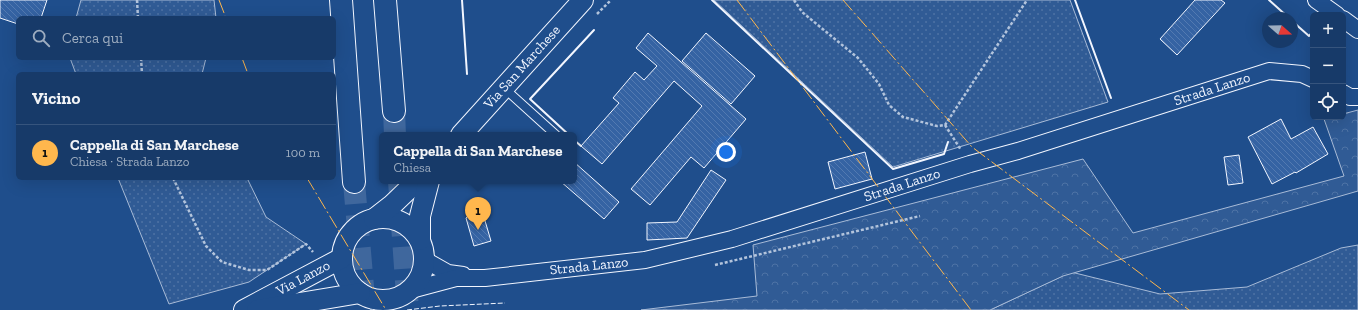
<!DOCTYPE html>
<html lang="it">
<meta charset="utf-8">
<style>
body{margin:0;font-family:"Zilla Slab",serif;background:#244571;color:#f1f3f6}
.controls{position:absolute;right:12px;top:12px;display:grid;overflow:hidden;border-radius:6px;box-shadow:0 4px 16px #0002}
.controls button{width:36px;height:36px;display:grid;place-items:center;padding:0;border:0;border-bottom:1px solid #36547d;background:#173a69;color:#f1f3f6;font:20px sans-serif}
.compass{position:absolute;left:1262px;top:12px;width:36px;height:36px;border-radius:50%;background:#173a69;box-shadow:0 4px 16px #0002;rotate:110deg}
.you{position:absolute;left:726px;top:152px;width:14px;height:14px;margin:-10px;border:3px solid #fff;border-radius:50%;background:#1a73e8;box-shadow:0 0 0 6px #1a73e833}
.badge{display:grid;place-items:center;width:26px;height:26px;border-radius:50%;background:#ffb74d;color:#111;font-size:13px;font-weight:700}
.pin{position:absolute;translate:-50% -33px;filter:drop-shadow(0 1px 2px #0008)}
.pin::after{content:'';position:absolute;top:21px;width:14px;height:12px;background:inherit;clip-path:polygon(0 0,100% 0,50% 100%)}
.popup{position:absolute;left:379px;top:132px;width:198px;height:52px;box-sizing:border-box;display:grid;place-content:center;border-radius:6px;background:#173a69;filter:drop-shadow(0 1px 3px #0005);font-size:13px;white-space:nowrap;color:#9eadc0}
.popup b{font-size:15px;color:#f1f3f6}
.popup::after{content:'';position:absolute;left:50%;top:100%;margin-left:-8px;border:8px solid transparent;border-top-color:#173a69}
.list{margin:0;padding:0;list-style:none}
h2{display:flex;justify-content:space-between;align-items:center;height:52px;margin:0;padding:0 16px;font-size:17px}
h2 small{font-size:13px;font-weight:400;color:#9eadc0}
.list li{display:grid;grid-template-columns:26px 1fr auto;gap:12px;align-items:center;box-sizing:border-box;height:56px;padding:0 16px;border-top:1px solid #36547d}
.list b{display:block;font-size:15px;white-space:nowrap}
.list p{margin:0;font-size:13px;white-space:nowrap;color:#9eadc0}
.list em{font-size:13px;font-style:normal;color:#9eadc0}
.icon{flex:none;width:22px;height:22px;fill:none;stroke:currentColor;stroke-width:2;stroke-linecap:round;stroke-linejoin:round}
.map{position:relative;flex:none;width:1358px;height:310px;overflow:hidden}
.search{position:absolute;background:#173a69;box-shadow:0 4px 16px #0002;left:16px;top:16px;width:320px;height:44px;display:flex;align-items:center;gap:10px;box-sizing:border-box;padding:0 14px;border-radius:6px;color:#9eadc0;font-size:15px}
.panel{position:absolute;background:#173a69;box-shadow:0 4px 16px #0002;left:16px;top:72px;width:320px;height:108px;border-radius:6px}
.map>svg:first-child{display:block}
.grass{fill:url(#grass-dots);stroke:#a8bbd7}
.forest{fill:url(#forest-crowns);stroke:#a8bbd7}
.building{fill:url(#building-back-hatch);stroke:#f2f6ff}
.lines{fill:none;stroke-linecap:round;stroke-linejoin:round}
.motorway-tunnel{stroke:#3f679d;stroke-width:22;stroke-dasharray:22 11;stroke-linecap:butt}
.service-casing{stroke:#f2f6ff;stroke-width:10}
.minor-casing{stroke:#f2f6ff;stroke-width:18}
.tertiary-casing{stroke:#f2f6ff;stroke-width:22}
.motorway-casing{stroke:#f2f6ff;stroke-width:24}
.path{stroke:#b3c4dc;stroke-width:2.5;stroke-dasharray:3 2;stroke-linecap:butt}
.service{stroke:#1f4e8c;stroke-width:8}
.minor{stroke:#1f4e8c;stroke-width:16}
.tertiary{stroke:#1f4e8c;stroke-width:20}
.motorway{stroke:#1f4e8c;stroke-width:22}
.fence{stroke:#f2f6ff;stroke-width:1;stroke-dasharray:5 2;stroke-linecap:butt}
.wall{stroke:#f2f6ff;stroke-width:2}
.power{stroke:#ffb74d;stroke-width:1;stroke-dasharray:14 3 2 3;stroke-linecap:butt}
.labels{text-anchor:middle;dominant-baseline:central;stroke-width:3;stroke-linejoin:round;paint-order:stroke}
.street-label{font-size:14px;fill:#f2f6ff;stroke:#1f4e8c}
</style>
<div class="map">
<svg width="1358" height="310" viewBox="0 0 1358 310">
<defs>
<pattern id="grass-dots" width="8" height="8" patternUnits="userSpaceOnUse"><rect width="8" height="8" fill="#305b95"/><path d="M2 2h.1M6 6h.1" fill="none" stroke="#4e73a5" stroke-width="1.8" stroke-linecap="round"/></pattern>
<pattern id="forest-crowns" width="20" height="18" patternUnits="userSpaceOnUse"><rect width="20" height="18" fill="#305b95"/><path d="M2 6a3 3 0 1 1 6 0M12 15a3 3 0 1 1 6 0" fill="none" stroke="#4e73a5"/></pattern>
<pattern id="building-back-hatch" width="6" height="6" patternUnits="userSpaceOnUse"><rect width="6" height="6" fill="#3563a3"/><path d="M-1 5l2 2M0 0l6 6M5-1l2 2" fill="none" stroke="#537ab1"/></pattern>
</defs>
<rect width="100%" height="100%" fill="#1f4e8c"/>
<!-- grass -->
<g class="grass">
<path d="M81,0H214L216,18H76Z"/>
<path d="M714,0H1070L1108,102L893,167Z"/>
<path d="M70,58H206L202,74H76Z"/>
<path d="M118,178H247L266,217L306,244L249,282L169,304Z"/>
<path d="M1358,245V310H990L1071,272L1160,294L1247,287L1341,248Z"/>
</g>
<!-- forest -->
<path class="forest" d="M1358,110V191L1063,276L990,310H641L757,296L753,245L1083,159L1133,233L1344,176L1324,119L1331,117H1343V114Z"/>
<!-- building -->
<g class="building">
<path d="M0,0H47L41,18H18V24L0,18Z"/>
<path d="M1195,0H1221L1225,3L1177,55L1160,39Z"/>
<path d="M648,33L746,119L704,168L691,157L650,205L631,189L702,106L674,81L602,164L581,146L619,103L613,98L635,72L644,80L657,66L636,48Z"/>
<path d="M706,33L755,76L731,104L682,61Z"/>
<path d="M1281,119L1291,139L1313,127L1328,154L1296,173L1295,172L1272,184L1248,137Z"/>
<path d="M865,152L872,179L835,189L828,162Z"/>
<path d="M1239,155L1243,183L1228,185L1224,157Z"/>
<path d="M574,162L619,202L604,219L560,181H574Z"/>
<path d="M711,170L726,180L687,238L647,240V223L677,222Z"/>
<path d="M477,211L483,214L491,241L474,246L466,218L471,213Z"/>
</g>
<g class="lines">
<!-- motorway-tunnel -->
<g class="motorway-tunnel">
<path d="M394,111L395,135"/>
<path d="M399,181L408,310"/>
<path d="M354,182L365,310"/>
</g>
<!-- service casing -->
<g class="service-casing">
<path id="service" d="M504,88L556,135"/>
</g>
<!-- minor casing -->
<g class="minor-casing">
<g id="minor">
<path d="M1316,0L1337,15"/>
<path d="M1343,19L1358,30"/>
<path d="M1343,93L1350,97H1358"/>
<path d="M425,260L448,273L463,275"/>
<path d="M411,290L456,278H485L645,260L732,239L970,164L1018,151L1269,71L1302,74L1313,79"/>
</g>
</g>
<!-- tertiary casing -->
<g class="tertiary-casing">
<g id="tertiary">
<path d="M461,135L583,0"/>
<circle cx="383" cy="259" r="41"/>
<path d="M374,219L392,205L417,181"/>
<path d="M420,240V216L429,181"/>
<path d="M244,310L342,258"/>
<path d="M257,310L360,293"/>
</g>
</g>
<!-- motorway casing -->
<g class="motorway-casing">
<g id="motorway">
<path d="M341,0L354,182"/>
<path d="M385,0L394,111"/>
</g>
</g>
<!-- path -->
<g class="path">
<path d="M137,0L138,18"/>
<path d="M794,0L802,12L858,58L879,84L889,105L903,117L937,126L945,125L1027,0"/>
<path d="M597,14L611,0"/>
<path d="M141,58L142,74"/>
<path d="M945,125L961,150"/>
<path d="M173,178L206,246L222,262L249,270H267L306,244L313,252"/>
<path d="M715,265L920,216"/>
<path d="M370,309L403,305"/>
</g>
<!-- service -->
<use href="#service" class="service"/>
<!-- minor -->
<use href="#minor" class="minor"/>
<!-- tertiary -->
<use href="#tertiary" class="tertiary"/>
<!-- motorway -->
<use href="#motorway" class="motorway"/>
<!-- fence -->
<path class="fence" d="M407,310L440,306L505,303"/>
<!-- wall -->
<g class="wall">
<path d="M462,0L467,74"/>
<path d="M712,0L893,169L944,154L948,142"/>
<path d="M1075,0L1111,98"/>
<path d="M1269,0L1289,18"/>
<path d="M1292,21L1309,36L1313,31"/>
<path d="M569,135L530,99L594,30"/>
<path d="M574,140L581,146"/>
</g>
<!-- power -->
<g class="power">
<path d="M219,0L226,18"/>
<path d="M737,0L971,310"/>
<path d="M843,0L972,147L1189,310"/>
<path d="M242,58L248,74"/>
<path d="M307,178L386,310"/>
</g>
</g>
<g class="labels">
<!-- street labels -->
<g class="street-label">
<text transform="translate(522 67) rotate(-48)">Via San Marchese</text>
<text transform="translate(1212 89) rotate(-18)">Strada Lanzo</text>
<text transform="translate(902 185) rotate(-18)">Strada Lanzo</text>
<text transform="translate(589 266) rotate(-6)">Strada Lanzo</text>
<text transform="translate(303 278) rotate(-28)">Via Lanzo</text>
</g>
</g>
</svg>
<div class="controls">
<button>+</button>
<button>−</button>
<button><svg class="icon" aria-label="locate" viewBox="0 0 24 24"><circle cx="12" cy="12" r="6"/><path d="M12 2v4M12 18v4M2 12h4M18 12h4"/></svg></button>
</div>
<svg class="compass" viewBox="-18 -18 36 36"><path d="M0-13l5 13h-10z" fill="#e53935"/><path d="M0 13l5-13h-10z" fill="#9eadc0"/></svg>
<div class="you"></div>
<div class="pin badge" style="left:478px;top:230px">1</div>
<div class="popup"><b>Cappella di San Marchese</b>Chiesa</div>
<div class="search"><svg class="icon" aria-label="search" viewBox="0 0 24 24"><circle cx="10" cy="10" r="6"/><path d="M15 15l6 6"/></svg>Cerca qui</div>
<section class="panel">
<h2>Vicino<small></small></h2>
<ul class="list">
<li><span class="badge">1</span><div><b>Cappella di San Marchese</b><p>Chiesa · Strada Lanzo</p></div><em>100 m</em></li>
</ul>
</section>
</div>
